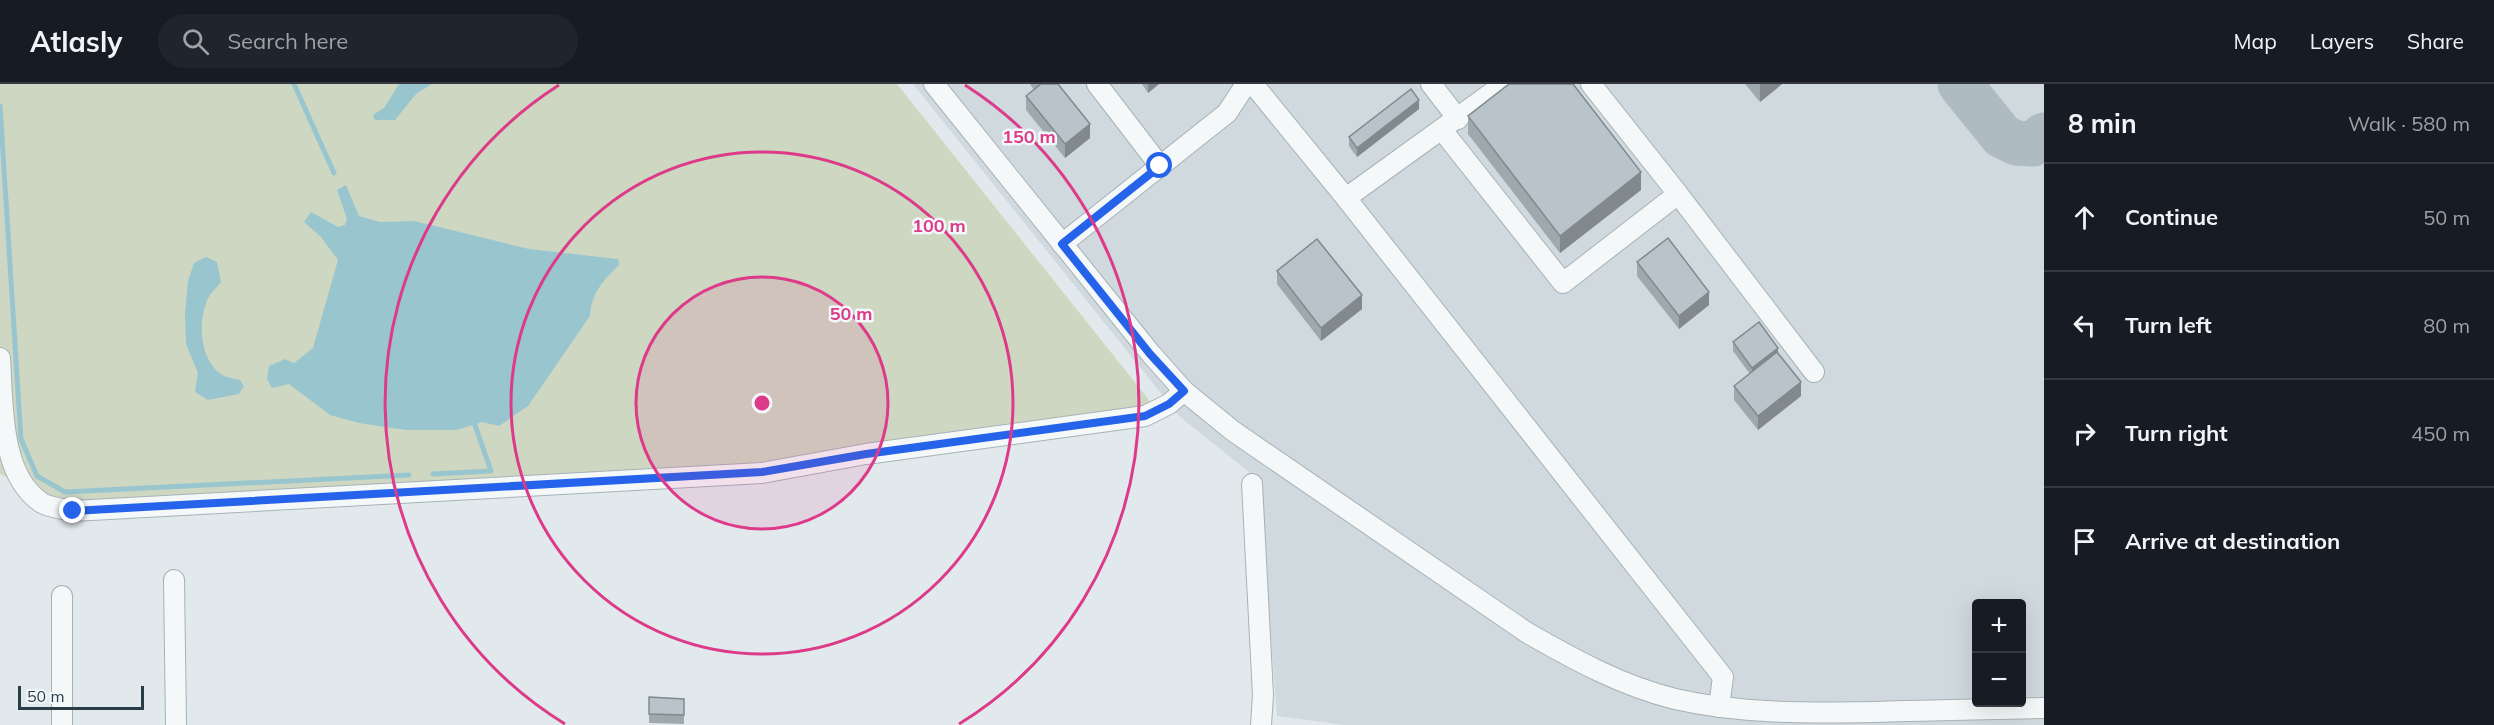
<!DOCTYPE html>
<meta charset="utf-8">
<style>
body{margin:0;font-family:Mulish,sans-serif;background:#20242c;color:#f1f3f6}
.controls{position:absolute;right:18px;bottom:18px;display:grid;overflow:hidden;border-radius:6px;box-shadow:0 6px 24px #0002}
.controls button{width:54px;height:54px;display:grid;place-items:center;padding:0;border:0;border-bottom:2px solid #363941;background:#171b24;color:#f1f3f6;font:30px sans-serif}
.scale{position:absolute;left:18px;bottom:15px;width:126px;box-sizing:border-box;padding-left:6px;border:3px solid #283d46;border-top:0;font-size:16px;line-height:21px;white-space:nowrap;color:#283d46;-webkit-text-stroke:4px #f2f7f9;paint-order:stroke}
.stop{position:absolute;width:18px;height:18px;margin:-14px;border:4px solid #2563eb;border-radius:50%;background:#fff}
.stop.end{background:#2563eb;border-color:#fff;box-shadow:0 2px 6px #0008}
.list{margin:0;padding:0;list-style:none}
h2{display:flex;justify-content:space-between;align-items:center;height:78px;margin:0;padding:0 24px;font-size:26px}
h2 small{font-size:20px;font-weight:400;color:#9ea1a6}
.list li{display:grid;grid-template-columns:39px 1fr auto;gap:18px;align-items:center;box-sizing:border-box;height:108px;padding:0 24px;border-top:2px solid #363941}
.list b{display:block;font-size:22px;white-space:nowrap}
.list em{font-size:20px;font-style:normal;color:#9ea1a6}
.icon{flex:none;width:33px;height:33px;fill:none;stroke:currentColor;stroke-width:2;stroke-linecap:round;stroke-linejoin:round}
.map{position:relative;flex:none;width:2044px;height:641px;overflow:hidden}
header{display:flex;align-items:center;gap:36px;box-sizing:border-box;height:84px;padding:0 30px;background:#171b24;border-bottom:2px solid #363941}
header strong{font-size:28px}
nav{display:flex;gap:33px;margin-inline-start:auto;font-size:21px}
.search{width:420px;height:54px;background:#20242c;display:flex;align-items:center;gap:15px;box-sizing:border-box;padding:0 21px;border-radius:33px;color:#9ea1a6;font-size:22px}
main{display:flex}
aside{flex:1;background:#171b24}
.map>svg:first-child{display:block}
.built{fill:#d0d9de;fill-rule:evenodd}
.green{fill:#ced7c2}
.water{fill:#99c5cf}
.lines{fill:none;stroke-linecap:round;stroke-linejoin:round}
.stream{stroke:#99c5cf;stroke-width:5}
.taxiway{stroke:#aebcc2;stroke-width:45}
.minor-casing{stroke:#a6b2b7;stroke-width:22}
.minor{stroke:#f5f8f9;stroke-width:20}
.wall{fill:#9ea9ae}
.shaded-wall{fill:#81898d}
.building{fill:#b8c4ca;stroke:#81898d;stroke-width:1.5}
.route{stroke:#2563eb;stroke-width:8}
.ring{fill:none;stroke:#dd3a89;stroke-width:3}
.centre{fill:#dd3a89;stroke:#f2f7f9;stroke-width:3}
.ring-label{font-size:18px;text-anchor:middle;font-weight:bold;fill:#dd3a89;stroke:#f2f7f9;stroke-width:5;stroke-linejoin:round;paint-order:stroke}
</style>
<header>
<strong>Atlasly</strong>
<div class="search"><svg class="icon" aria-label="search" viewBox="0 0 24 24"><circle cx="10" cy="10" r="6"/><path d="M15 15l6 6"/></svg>Search here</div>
<nav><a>Map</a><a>Layers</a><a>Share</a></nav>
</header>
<main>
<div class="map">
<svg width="2044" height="641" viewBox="0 0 2044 641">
<rect width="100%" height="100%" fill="#e2e9ec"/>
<!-- built -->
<path class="built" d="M913,0H2044V641H1344L1277,632L1259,396L1180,333ZM1976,520H2022V618H1976Z"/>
<!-- green -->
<path class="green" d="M0,0H897L1153,321L761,384L72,419L45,411L0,390Z"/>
<!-- water -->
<g class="water">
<path d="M399,0H432L416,10L395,36H375L373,31L384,24Z"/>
<path d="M346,101L359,132L380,138L414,137L529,165L618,175L619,181C602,198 592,208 590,232L528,322L499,342L482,338L457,346H406L359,339L330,331L289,300L272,304L267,295L269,282L285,275L294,279L313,264L338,176L321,153L304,138L311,128L338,143L345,141L347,135L337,106Z"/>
<path d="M206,173L217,178L221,198C217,204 209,210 207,217C198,238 200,272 218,288C224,293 233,295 240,296L244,302L239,310L208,316L195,308L198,289L186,260L185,230L188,197L194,179Z"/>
</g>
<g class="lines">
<!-- stream -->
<g class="stream">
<path d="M294,0L334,89"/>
<path d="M0,22L21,355L37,392L65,408L409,391"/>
<path d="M433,390L491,387L475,341"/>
</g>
<!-- taxiway -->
<path class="taxiway" d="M1960,0L2002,52L2016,59L2033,60L2044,51"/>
<!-- minor casing -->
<g class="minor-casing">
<g id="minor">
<path d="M934,0L1151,270L1184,307L1233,347L1526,548C1573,575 1622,602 1675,615C1741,630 1808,629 1875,628C1931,626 1988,625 2044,624"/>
<path d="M1097,0L1160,82"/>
<path d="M1253,0L1346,114L1723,593L1719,623"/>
<path d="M1431,0L1458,35"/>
<path d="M1442,46L1563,199L1678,110L1591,0"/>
<path d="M1678,110L1814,288"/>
<path d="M1346,114L1504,0"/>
<path d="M1062,160L1227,29L1246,0"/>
<path d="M0,274C3,321 0,392 42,419C51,424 64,425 73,427L762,389L866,370L1145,332L1169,320L1184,307"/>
<path d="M1252,400L1263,611L1261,641"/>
<path d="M174,496L176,641"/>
<path d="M62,512V641"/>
</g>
</g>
<!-- minor -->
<use href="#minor" class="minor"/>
</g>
<!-- wall -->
<g class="wall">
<path d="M1030,0H1058L1090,54L1065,74L1026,26V12L1034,6Z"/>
<path d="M1142,0H1159L1148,9Z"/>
<path d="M1745,0H1782L1760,18Z"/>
<path d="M1419,25L1357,73L1349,62V53Z"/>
<path d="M1468,32L1641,106L1560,169L1468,50Z"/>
<path d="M1637,178L1709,221L1679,245L1637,192Z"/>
<path d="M1277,187L1362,225L1321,257L1277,200Z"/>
<path d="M1733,258L1778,269L1801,312L1758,346L1734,316V302L1750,290L1733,267Z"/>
<path d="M649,613L684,624V640L649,639Z"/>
</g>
<!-- shaded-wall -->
<g class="shaded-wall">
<path d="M1148,0H1159L1148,9Z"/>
<path d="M1760,0H1782L1760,18Z"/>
<path d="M1419,16V25L1357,73V64Z"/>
<path d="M1090,40V54L1065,74V60Z"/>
<path d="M1641,88V106L1560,169V152Z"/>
<path d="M1709,208V221L1679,245V232Z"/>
<path d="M1362,211V225L1321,257V244Z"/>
<path d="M1778,264V273L1752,293V284Z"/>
<path d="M1801,298V312L1758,346V332Z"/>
</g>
<!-- building -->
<g class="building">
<path d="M1041,0H1058L1090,40L1065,60L1026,12Z"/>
<path d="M1509,0H1573L1641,88L1560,152L1468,32Z"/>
<path d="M1411,5L1419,16L1357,64L1349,53Z"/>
<path d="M1668,154L1709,208L1679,232L1637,178Z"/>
<path d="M1317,155L1362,211L1321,244L1277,187Z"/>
<path d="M1759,238L1778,264L1752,284L1733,258Z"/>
<path d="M1777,268L1801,298L1758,332L1734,302Z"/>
<path d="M649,613L684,615V631L649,630Z"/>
</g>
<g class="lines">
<!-- route -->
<path class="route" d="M73,427L762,388L866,370L1145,332L1169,320L1184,307L1150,270L1062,160L1160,82"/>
</g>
<!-- distance rings -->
<circle cx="762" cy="319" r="126" fill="#dd3a89" fill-opacity=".12"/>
<g class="ring">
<circle cx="762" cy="319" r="126"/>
<circle cx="762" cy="319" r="251"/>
<path d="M565 640A377 377 0 0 1 559 1M965 1A377 377 0 0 1 959 640"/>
</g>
<circle cx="762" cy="319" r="9" class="centre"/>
<g class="ring-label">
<text x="1029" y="59">150 m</text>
<text x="939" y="148">100 m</text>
<text x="851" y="236">50 m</text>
</g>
</svg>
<div class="controls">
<button>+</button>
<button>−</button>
</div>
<div class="scale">50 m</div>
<div class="stop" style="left:1160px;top:82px"></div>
<div class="stop end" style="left:73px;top:427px"></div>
</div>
<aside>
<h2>8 min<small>Walk · 580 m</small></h2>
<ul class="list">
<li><svg class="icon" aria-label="ahead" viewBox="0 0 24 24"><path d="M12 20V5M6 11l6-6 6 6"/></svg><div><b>Continue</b></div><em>50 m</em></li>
<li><svg class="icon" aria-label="left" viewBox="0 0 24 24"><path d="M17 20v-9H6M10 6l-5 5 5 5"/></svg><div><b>Turn left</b></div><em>80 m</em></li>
<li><svg class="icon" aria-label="right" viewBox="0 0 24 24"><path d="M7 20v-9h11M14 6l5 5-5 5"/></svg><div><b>Turn right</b></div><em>450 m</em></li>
<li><svg class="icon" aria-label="arrive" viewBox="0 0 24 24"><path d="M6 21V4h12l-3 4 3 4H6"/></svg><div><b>Arrive at destination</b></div></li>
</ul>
</aside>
</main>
